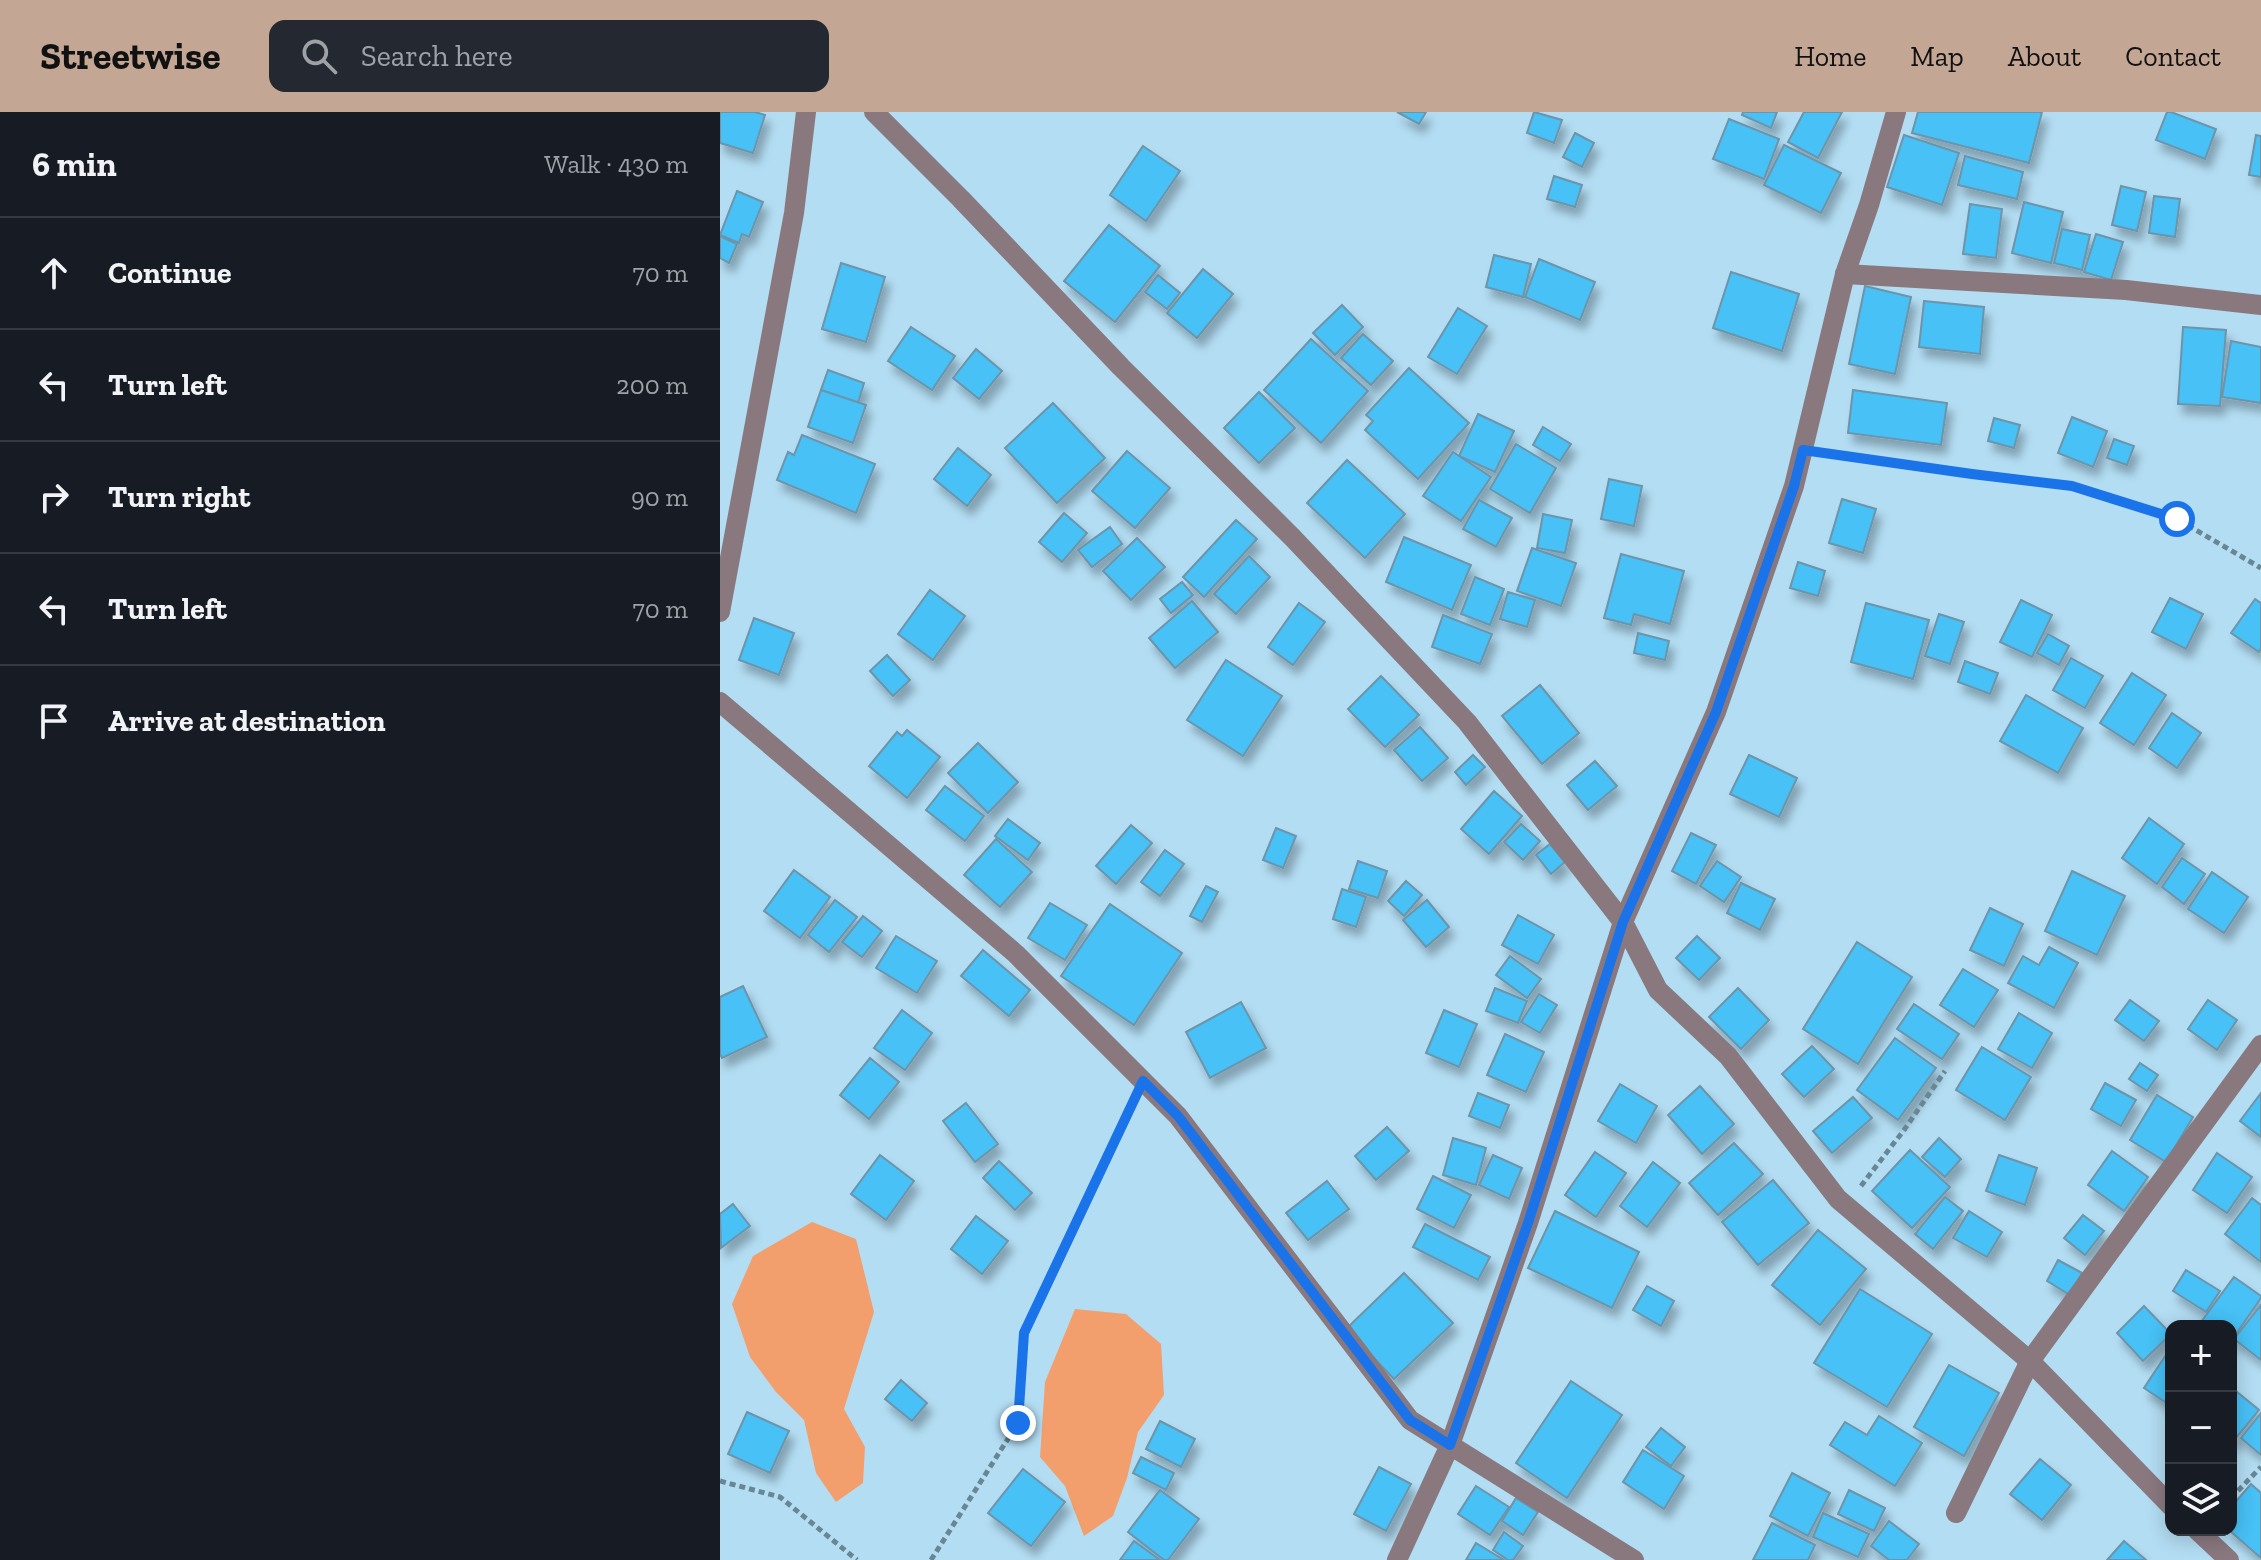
<!DOCTYPE html>
<meta charset="utf-8">
<style>
body{margin:0;font-family:"Zilla Slab",serif;background:#242831;color:#f1f3f6}
.controls{position:absolute;right:24px;bottom:24px;display:grid;overflow:hidden;border-radius:16px;box-shadow:0 4px 20px #0003}
.controls button{width:72px;height:72px;display:grid;place-items:center;padding:0;border:0;border-bottom:2px solid #363941;background:#171b24;color:#f1f3f6;font:40px sans-serif}
.stop{position:absolute;width:24px;height:24px;margin:-18px;border:6px solid #1a73e8;border-radius:50%;background:#fff}
.stop.end{background:#1a73e8;border-color:#fff;box-shadow:0 2px 8px #0008}
.list{margin:0;padding:0;list-style:none}
h2{display:flex;justify-content:space-between;align-items:center;height:104px;margin:0;padding:0 32px;font-size:34px}
h2 small{font-size:26px;font-weight:400;color:#9ea1a6}
.list li{display:grid;grid-template-columns:52px 1fr auto;gap:24px;align-items:center;box-sizing:border-box;height:112px;padding:0 32px;border-top:2px solid #363941}
.list b{display:block;font-size:30px;white-space:nowrap}
.list em{font-size:26px;font-style:normal;color:#9ea1a6}
.icon{flex:none;width:44px;height:44px;fill:none;stroke:currentColor;stroke-width:2;stroke-linecap:round;stroke-linejoin:round}
.map{position:relative;flex:none;width:1541px;height:1448px;overflow:hidden}
header{display:flex;align-items:center;gap:48px;box-sizing:border-box;height:112px;padding:0 40px;background:#c3a693;color:#111}
header strong{font-size:38px}
nav{display:flex;gap:44px;margin-inline-start:auto;font-size:28px}
.search{width:560px;height:72px;background:#242831;display:flex;align-items:center;gap:20px;box-sizing:border-box;padding:0 28px;border-radius:16px;color:#9ea1a6;font-size:30px}
main{display:flex}
aside{flex:1;background:#171b24}
.map>svg:first-child{display:block}
.green{fill:#f39f6d}
.building{fill:#46c1f6;stroke:#6d94a9;stroke-width:2;filter:url(#shadow)}
.lines{fill:none;stroke-linecap:round;stroke-linejoin:round}
.path{stroke:#698695;stroke-width:5;stroke-dasharray:6 4;stroke-linecap:butt}
.minor{stroke:#8a787f;stroke-width:20}
.route{stroke:#1a73e8;stroke-width:10}
</style>
<header>
<strong>Streetwise</strong>
<div class="search"><svg class="icon" aria-label="search" viewBox="0 0 24 24"><circle cx="10" cy="10" r="6"/><path d="M15 15l6 6"/></svg>Search here</div>
<nav><a>Home</a><a>Map</a><a>About</a><a>Contact</a></nav>
</header>
<main>
<aside>
<h2>6 min<small>Walk · 430 m</small></h2>
<ul class="list">
<li><svg class="icon" aria-label="ahead" viewBox="0 0 24 24"><path d="M12 20V5M6 11l6-6 6 6"/></svg><div><b>Continue</b></div><em>70 m</em></li>
<li><svg class="icon" aria-label="left" viewBox="0 0 24 24"><path d="M17 20v-9H6M10 6l-5 5 5 5"/></svg><div><b>Turn left</b></div><em>200 m</em></li>
<li><svg class="icon" aria-label="right" viewBox="0 0 24 24"><path d="M7 20v-9h11M14 6l5 5-5 5"/></svg><div><b>Turn right</b></div><em>90 m</em></li>
<li><svg class="icon" aria-label="left" viewBox="0 0 24 24"><path d="M17 20v-9H6M10 6l-5 5 5 5"/></svg><div><b>Turn left</b></div><em>70 m</em></li>
<li><svg class="icon" aria-label="arrive" viewBox="0 0 24 24"><path d="M6 21V4h12l-3 4 3 4H6"/></svg><div><b>Arrive at destination</b></div></li>
</ul>
</aside>
<div class="map">
<svg width="1541" height="1448" viewBox="0 0 1541 1448">
<defs>
<filter id="shadow"><feDropShadow dx="5" dy="9" stdDeviation="4" flood-color="#0004"/></filter>
</defs>
<rect width="100%" height="100%" fill="#b3ddf3"/>
<!-- green -->
<g class="green">
<path d="M92,1110L136,1127L154,1200L124,1297L145,1335L143,1371L116,1390L96,1361L84,1308L56,1280L30,1245L12,1192L33,1144Z"/>
<path d="M355,1197L406,1202L441,1232L444,1283L418,1320L407,1366L393,1404L364,1424L345,1374L320,1345L325,1270Z"/>
</g>
<!-- building -->
<g class="building">
<path d="M0,0H35L45,3L33,41L0,31Z"/>
<path d="M677,0H706L699,12Z"/>
<path d="M814,0L842,8L834,31L807,21Z"/>
<path d="M1023,0H1057L1051,16L1022,3Z"/>
<path d="M1084,0H1122L1098,46L1068,30Z"/>
<path d="M1198,0H1322L1309,51L1192,21Z"/>
<path d="M1447,0H1451L1496,17L1485,47L1436,28Z"/>
<path d="M1009,7L1059,27L1044,67L993,47Z"/>
<path d="M855,21L874,31L862,55L843,45Z"/>
<path d="M1184,23L1239,41L1222,93L1167,75Z"/>
<path d="M1536,23L1541,24V65L1529,63Z"/>
<path d="M1064,33L1121,61L1101,101L1044,73Z"/>
<path d="M423,34L460,59L426,109L390,83Z"/>
<path d="M1245,44L1303,60L1297,87L1238,73Z"/>
<path d="M834,64L862,73L855,95L827,87Z"/>
<path d="M1401,74L1426,80L1417,119L1392,113Z"/>
<path d="M17,79L43,90L29,125L22,122L19,131L0,123Z"/>
<path d="M1434,84L1460,87L1455,125L1429,121Z"/>
<path d="M1304,90L1343,100L1331,151L1292,141Z"/>
<path d="M1250,92L1282,97L1276,146L1243,142Z"/>
<path d="M389,113L440,154L395,210L344,169Z"/>
<path d="M1342,117L1370,123L1362,158L1334,151Z"/>
<path d="M1376,122L1403,130L1391,168L1364,160Z"/>
<path d="M0,124L17,132L9,151L0,146Z"/>
<path d="M774,143L811,152L803,185L766,175Z"/>
<path d="M819,147L875,170L860,208L805,185Z"/>
<path d="M121,151L165,165L146,230L102,217Z"/>
<path d="M483,157L513,182L477,226L447,201Z"/>
<path d="M1011,160L1079,182L1062,239L993,216Z"/>
<path d="M438,163L460,181L447,197L425,180Z"/>
<path d="M1145,174L1191,185L1175,262L1129,252Z"/>
<path d="M1204,189L1264,195L1260,242L1199,235Z"/>
<path d="M622,193L643,215L615,243L593,221Z"/>
<path d="M738,196L767,214L737,262L708,245Z"/>
<path d="M191,215L235,244L212,278L168,249Z"/>
<path d="M1463,215L1506,218L1500,294L1458,292Z"/>
<path d="M643,222L673,249L651,273L621,246Z"/>
<path d="M591,227L648,279L601,331L544,278Z"/>
<path d="M1511,229L1541,235V291L1502,285Z"/>
<path d="M256,237L282,259L259,287L233,266Z"/>
<path d="M689,256L749,311L698,367L645,318L653,309L646,303Z"/>
<path d="M108,258L144,271L138,291L101,278Z"/>
<path d="M101,278L146,293L133,331L88,315Z"/>
<path d="M1133,278L1227,291L1221,333L1128,321Z"/>
<path d="M539,280L575,316L539,351L504,316Z"/>
<path d="M333,291L385,346L337,391L285,336Z"/>
<path d="M758,302L794,319L775,360L739,344Z"/>
<path d="M1352,305L1387,319L1373,355L1338,341Z"/>
<path d="M1274,306L1300,313L1294,336L1268,329Z"/>
<path d="M823,315L851,332L840,349L813,333Z"/>
<path d="M82,323L155,352L136,401L57,368L68,340L74,343Z"/>
<path d="M1394,327L1414,334L1407,353L1387,346Z"/>
<path d="M796,332L836,356L810,401L770,377Z"/>
<path d="M238,336L271,363L247,394L214,367Z"/>
<path d="M407,339L450,376L415,416L372,379Z"/>
<path d="M733,340L771,365L741,409L703,384Z"/>
<path d="M627,348L685,402L645,446L587,391Z"/>
<path d="M889,367L922,374L914,414L881,407Z"/>
<path d="M1122,387L1156,397L1143,441L1109,431Z"/>
<path d="M759,388L792,406L776,435L743,417Z"/>
<path d="M344,401L367,421L342,450L319,430Z"/>
<path d="M823,402L852,408L845,441L817,436Z"/>
<path d="M516,408L537,427L484,485L463,465Z"/>
<path d="M390,415L402,432L372,455L358,438Z"/>
<path d="M684,425L751,453L732,498L666,470Z"/>
<path d="M417,426L445,455L411,488L383,459Z"/>
<path d="M812,436L856,451L841,494L797,479Z"/>
<path d="M901,442L964,459L950,512L914,502L911,513L884,506Z"/>
<path d="M529,444L550,465L516,502L494,482Z"/>
<path d="M1078,450L1105,459L1098,484L1070,476Z"/>
<path d="M755,465L784,477L770,513L741,502Z"/>
<path d="M462,470L473,483L451,501L440,487Z"/>
<path d="M210,478L245,504L213,548L178,522Z"/>
<path d="M788,480L815,488L807,515L780,507Z"/>
<path d="M1450,486L1483,502L1466,537L1432,520Z"/>
<path d="M1535,487L1541,491V536L1539,540L1511,521Z"/>
<path d="M1301,488L1332,503L1312,545L1280,530Z"/>
<path d="M472,489L498,520L455,556L429,526Z"/>
<path d="M579,491L605,510L573,553L548,535Z"/>
<path d="M1146,491L1209,508L1193,567L1131,550Z"/>
<path d="M1219,502L1244,510L1230,552L1205,544Z"/>
<path d="M723,503L772,522L760,552L712,535Z"/>
<path d="M34,506L74,521L59,563L19,548Z"/>
<path d="M918,521L949,529L945,548L914,541Z"/>
<path d="M1328,522L1349,534L1339,553L1317,541Z"/>
<path d="M167,543L190,568L173,584L150,559Z"/>
<path d="M1351,546L1383,564L1365,596L1333,578Z"/>
<path d="M506,548L562,584L523,644L467,608Z"/>
<path d="M1245,549L1278,561L1270,582L1238,570Z"/>
<path d="M1412,561L1446,583L1414,633L1380,611Z"/>
<path d="M661,564L699,603L665,635L628,597Z"/>
<path d="M820,573L859,621L822,652L782,604Z"/>
<path d="M1306,583L1363,616L1338,661L1280,629Z"/>
<path d="M1452,601L1481,621L1457,656L1429,636Z"/>
<path d="M700,615L728,646L702,669L674,638Z"/>
<path d="M187,618L220,645L187,686L149,654L177,620L182,624Z"/>
<path d="M258,631L298,670L268,701L228,661Z"/>
<path d="M753,643L765,655L746,673L735,660Z"/>
<path d="M1029,643L1077,666L1059,705L1010,682Z"/>
<path d="M875,649L897,674L868,698L847,673Z"/>
<path d="M225,674L264,704L245,729L206,698Z"/>
<path d="M774,679L802,704L769,742L741,717Z"/>
<path d="M1429,706L1464,732L1437,772L1402,746Z"/>
<path d="M288,707L320,731L308,748L275,724Z"/>
<path d="M801,712L820,729L803,748L784,730Z"/>
<path d="M411,713L432,731L396,772L376,754Z"/>
<path d="M556,716L576,724L563,756L543,748Z"/>
<path d="M971,721L996,733L976,772L952,759Z"/>
<path d="M276,727L312,760L280,795L244,763Z"/>
<path d="M830,732L845,750L831,762L816,743Z"/>
<path d="M445,738L464,752L440,784L421,770Z"/>
<path d="M1462,746L1485,762L1464,792L1442,775Z"/>
<path d="M638,749L667,759L658,786L629,777Z"/>
<path d="M997,749L1021,765L1004,790L980,774Z"/>
<path d="M74,758L110,785L80,826L44,799Z"/>
<path d="M1352,759L1405,784L1377,843L1325,819Z"/>
<path d="M1492,760L1528,785L1504,821L1468,797Z"/>
<path d="M686,769L702,783L684,804L668,789Z"/>
<path d="M1021,771L1055,787L1040,818L1007,801Z"/>
<path d="M486,774L498,780L482,810L470,804Z"/>
<path d="M622,777L646,785L636,815L613,807Z"/>
<path d="M115,788L137,805L109,840L88,823Z"/>
<path d="M707,788L729,815L706,835L683,808Z"/>
<path d="M330,791L367,813L345,848L308,826Z"/>
<path d="M390,792L462,841L414,913L341,864Z"/>
<path d="M1270,796L1303,812L1284,854L1250,838Z"/>
<path d="M798,803L834,823L818,852L782,833Z"/>
<path d="M143,804L162,819L142,845L122,830Z"/>
<path d="M176,824L217,849L197,881L156,856Z"/>
<path d="M977,824L1000,846L979,868L956,846Z"/>
<path d="M1137,830L1192,865L1138,952L1083,917Z"/>
<path d="M1329,835L1358,851L1334,896L1288,871L1303,844L1319,853Z"/>
<path d="M263,838L310,878L289,904L241,864Z"/>
<path d="M790,844L821,867L807,886L776,863Z"/>
<path d="M1243,857L1278,878L1254,915L1220,893Z"/>
<path d="M23,874L47,925L2,946L0,942V885Z"/>
<path d="M775,876L807,889L798,911L766,899Z"/>
<path d="M1018,876L1049,908L1021,937L989,905Z"/>
<path d="M819,882L837,893L820,921L801,910Z"/>
<path d="M1410,888L1439,909L1424,929L1395,908Z"/>
<path d="M1488,888L1517,908L1497,938L1468,917Z"/>
<path d="M521,890L546,936L490,966L466,920Z"/>
<path d="M1194,892L1239,922L1222,947L1177,917Z"/>
<path d="M182,898L212,921L185,958L154,936Z"/>
<path d="M724,898L757,912L739,955L706,941Z"/>
<path d="M1299,901L1332,921L1312,956L1278,937Z"/>
<path d="M785,922L824,940L806,980L767,963Z"/>
<path d="M1175,926L1216,956L1178,1008L1137,978Z"/>
<path d="M1092,934L1114,957L1084,985L1062,962Z"/>
<path d="M1262,935L1311,965L1285,1008L1236,978Z"/>
<path d="M150,946L179,970L149,1007L120,983Z"/>
<path d="M1420,951L1438,963L1427,979L1409,967Z"/>
<path d="M1385,971L1416,988L1401,1014L1371,997Z"/>
<path d="M900,972L937,994L916,1031L878,1009Z"/>
<path d="M980,974L1014,1012L982,1042L948,1003Z"/>
<path d="M758,981L789,993L780,1016L749,1004Z"/>
<path d="M1541,981V1025L1520,1009Z"/>
<path d="M1437,983L1473,1005L1446,1050L1410,1028Z"/>
<path d="M1133,985L1152,1006L1112,1041L1093,1019Z"/>
<path d="M246,991L278,1032L255,1050L223,1009Z"/>
<path d="M667,1015L689,1039L656,1068L635,1044Z"/>
<path d="M733,1026L766,1036L756,1073L723,1063Z"/>
<path d="M1219,1026L1241,1047L1225,1065L1202,1045Z"/>
<path d="M1014,1031L1043,1062L998,1103L969,1071Z"/>
<path d="M1190,1038L1230,1075L1192,1116L1152,1079Z"/>
<path d="M1392,1039L1428,1065L1404,1099L1368,1073Z"/>
<path d="M875,1040L906,1061L876,1105L845,1083Z"/>
<path d="M1497,1041L1532,1065L1507,1101L1473,1078Z"/>
<path d="M160,1043L194,1069L166,1108L131,1082Z"/>
<path d="M773,1043L802,1056L789,1087L759,1073Z"/>
<path d="M1279,1043L1317,1056L1305,1093L1266,1079Z"/>
<path d="M279,1049L312,1081L295,1098L263,1066Z"/>
<path d="M933,1050L960,1071L927,1115L900,1094Z"/>
<path d="M713,1064L751,1083L734,1116L697,1097Z"/>
<path d="M1053,1068L1089,1111L1038,1153L1002,1110Z"/>
<path d="M607,1069L629,1097L588,1128L566,1101Z"/>
<path d="M1225,1085L1243,1099L1213,1137L1195,1122Z"/>
<path d="M1532,1086L1541,1093V1150L1505,1122Z"/>
<path d="M13,1092L30,1114L1,1136L0,1102Z"/>
<path d="M835,1099L919,1140L892,1196L808,1156Z"/>
<path d="M1249,1099L1282,1120L1267,1145L1233,1126Z"/>
<path d="M1363,1103L1384,1119L1365,1143L1344,1126Z"/>
<path d="M256,1104L288,1129L262,1162L231,1137Z"/>
<path d="M705,1112L770,1145L758,1168L693,1135Z"/>
<path d="M1098,1118L1146,1157L1100,1213L1052,1173Z"/>
<path d="M1338,1148L1362,1161L1350,1183L1327,1169Z"/>
<path d="M1466,1158L1500,1179L1486,1200L1453,1179Z"/>
<path d="M684,1161L733,1211L674,1267L626,1217Z"/>
<path d="M1514,1165L1541,1184V1186L1511,1229V1214H1487L1481,1210Z"/>
<path d="M927,1174L954,1189L941,1214L913,1198Z"/>
<path d="M1140,1177L1212,1222L1167,1295L1094,1251Z"/>
<path d="M1541,1193V1248L1514,1227Z"/>
<path d="M1424,1194L1451,1222L1423,1249L1397,1221Z"/>
<path d="M1451,1235V1294L1424,1276Z"/>
<path d="M1229,1253L1279,1281L1244,1344L1194,1315Z"/>
<path d="M181,1268L207,1291L192,1309L165,1287Z"/>
<path d="M851,1269L902,1303L847,1386L796,1351Z"/>
<path d="M1511,1275L1539,1298L1511,1332Z"/>
<path d="M27,1300L69,1319L50,1361L8,1342Z"/>
<path d="M1541,1301V1343L1521,1326Z"/>
<path d="M1159,1304L1202,1331L1175,1374L1110,1333L1125,1310L1147,1323Z"/>
<path d="M440,1309L475,1327L461,1355L426,1337Z"/>
<path d="M941,1316L965,1335L951,1354L926,1335Z"/>
<path d="M923,1338L964,1364L944,1397L903,1370Z"/>
<path d="M421,1345L454,1361L446,1378L413,1361Z"/>
<path d="M1320,1347L1351,1373L1322,1408L1290,1382Z"/>
<path d="M659,1355L691,1372L666,1419L634,1402Z"/>
<path d="M303,1357L345,1390L311,1434L268,1401Z"/>
<path d="M1072,1361L1110,1381L1088,1424L1050,1404Z"/>
<path d="M1531,1372L1541,1381V1446L1509,1418L1511,1395Z"/>
<path d="M756,1374L789,1395L770,1423L738,1402Z"/>
<path d="M440,1378L479,1407L448,1448H444L408,1420Z"/>
<path d="M1129,1378L1165,1396L1154,1419L1118,1402Z"/>
<path d="M796,1386L818,1400L803,1423L782,1409Z"/>
<path d="M1103,1401L1149,1422L1138,1445L1093,1425Z"/>
<path d="M1169,1409L1199,1432L1187,1448H1169L1151,1434Z"/>
<path d="M1052,1411L1095,1433L1088,1448H1033Z"/>
<path d="M784,1420L803,1434L793,1448H788L773,1438Z"/>
<path d="M414,1429L440,1448H400Z"/>
<path d="M1404,1429L1426,1448H1387Z"/>
<path d="M756,1431L784,1448H746Z"/>
</g>
<g class="lines">
<!-- path -->
<g class="path">
<path d="M1107,342L1352,374L1457,407L1541,456"/>
<path d="M1141,1074L1184,1018L1225,959"/>
<path d="M0,1369L60,1385L137,1448"/>
<path d="M1511,1386L1541,1355"/>
<path d="M211,1448L298,1311L304,1221L411,996"/>
</g>
<!-- minor -->
<g class="minor">
<path d="M154,0L241,87L401,255L573,426L747,610L903,810L938,878L1008,944L1118,1087L1310,1249L1451,1394"/>
<path d="M1125,162L1406,178L1541,193"/>
<path d="M0,500L74,101L86,0"/>
<path d="M0,590L296,842L458,1004L690,1308L914,1448"/>
<path d="M1236,1401L1310,1249L1541,933"/>
<path d="M1477,1418L1509,1448"/>
<path d="M677,1448L730,1333L808,1111L903,810L996,600L1074,374L1125,162L1149,93L1176,0"/>
</g>
</g>
<g class="lines">
<!-- route -->
<path class="route" d="M298,1311L304,1221L423,969L458,1004L690,1308L730,1333L808,1111L903,810L996,600L1074,374L1083,338L1252,362L1352,374L1457,407"/>
</g>
</svg>
<div class="controls">
<button>+</button>
<button>−</button>
<button><svg class="icon" aria-label="layers" viewBox="0 0 24 24"><path d="M12 4l9 5-9 5-9-5zM3 14l9 5 9-5"/></svg></button>
</div>
<div class="stop" style="left:1457px;top:407px"></div>
<div class="stop end" style="left:298px;top:1311px"></div>
</div>
</main>
